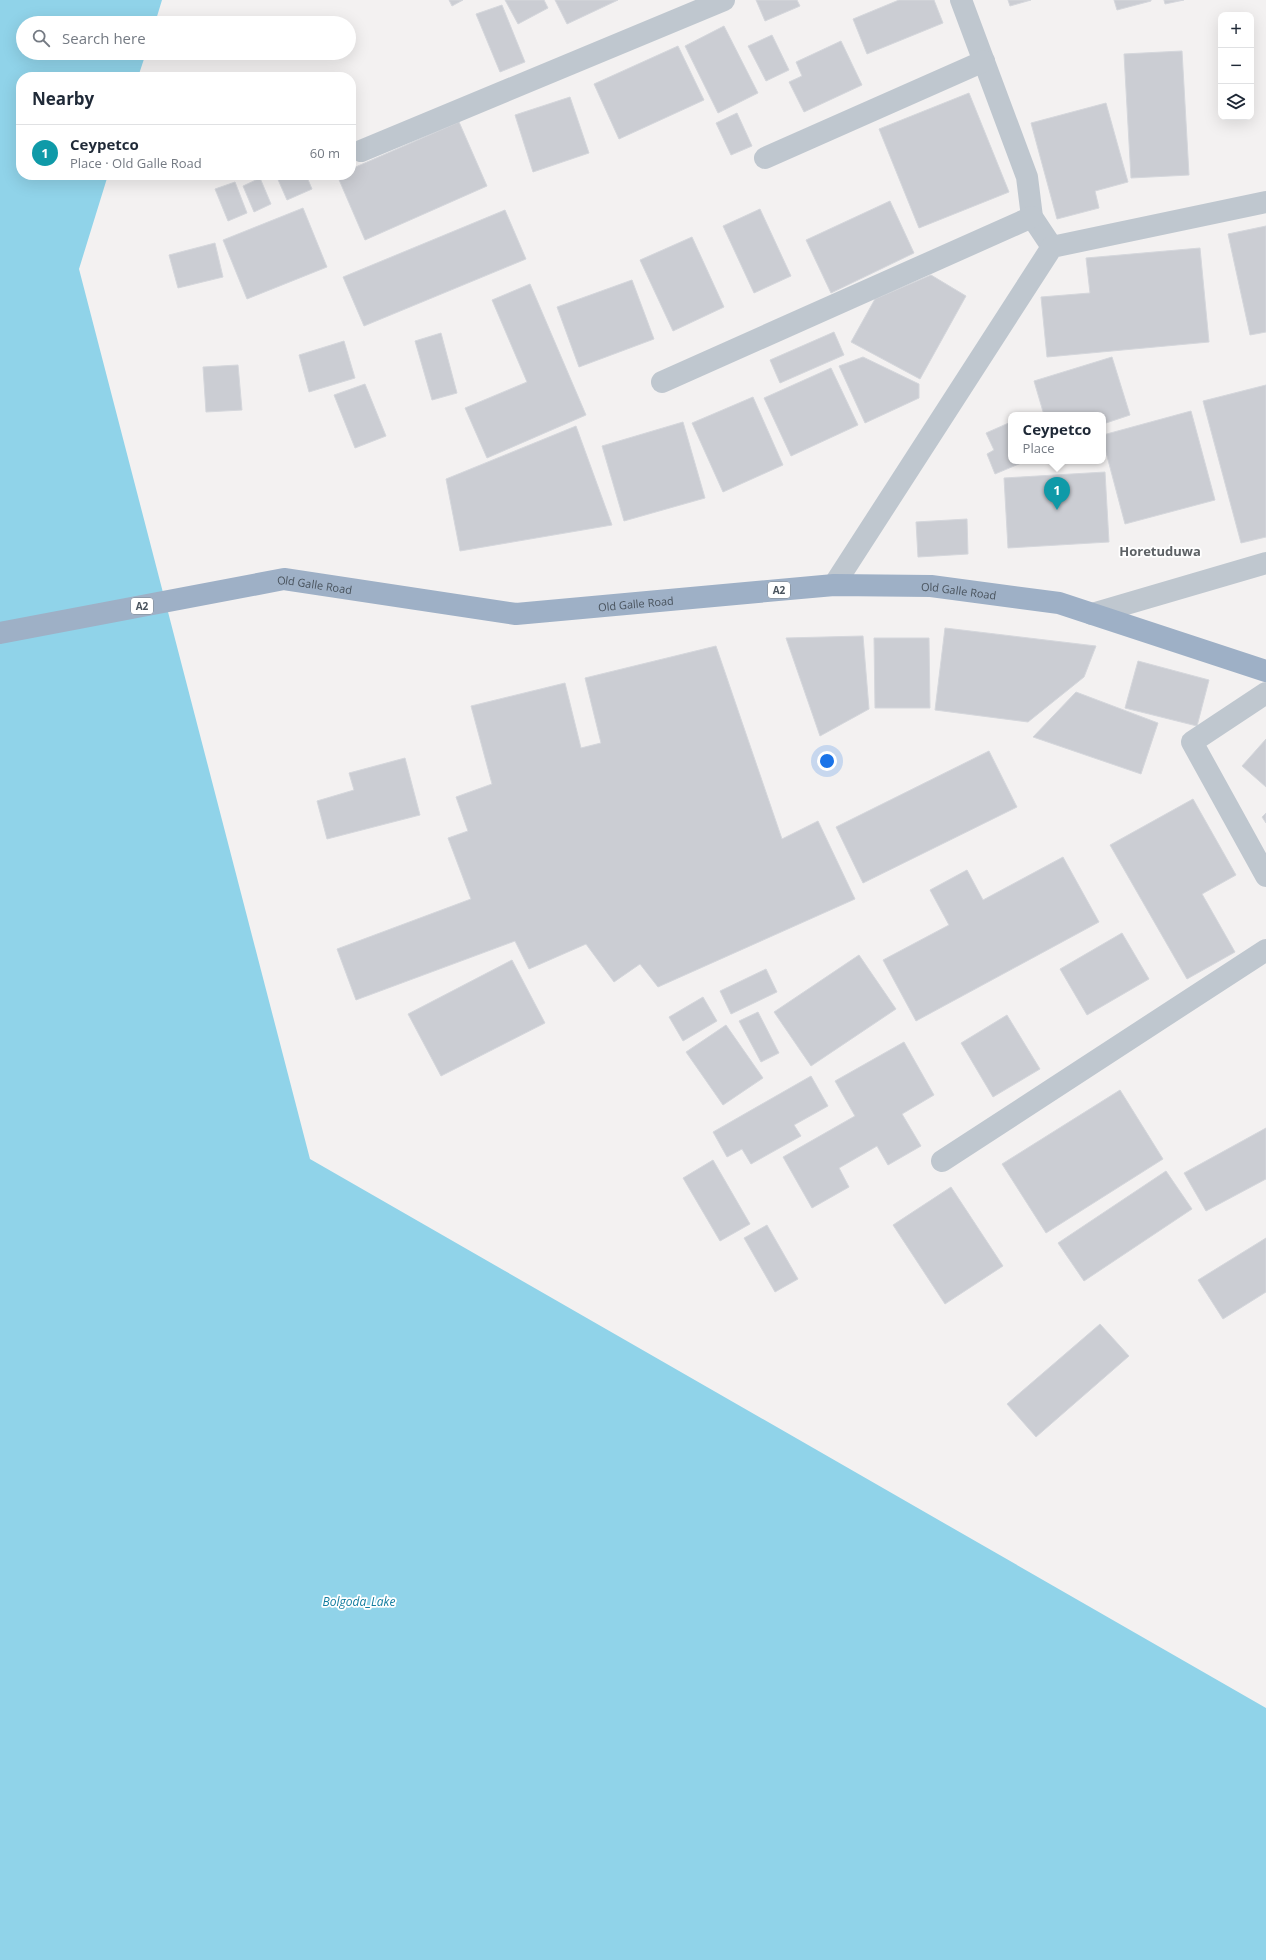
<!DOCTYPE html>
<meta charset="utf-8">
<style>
body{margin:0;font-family:"Open Sans",sans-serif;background:#f2f2f3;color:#1f2937}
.controls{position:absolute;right:12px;top:12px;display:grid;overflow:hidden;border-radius:8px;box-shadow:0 4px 16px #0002}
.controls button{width:36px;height:36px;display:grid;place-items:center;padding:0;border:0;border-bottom:1px solid #e0e1e3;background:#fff;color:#1f2937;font:20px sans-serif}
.you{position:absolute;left:827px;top:761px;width:14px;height:14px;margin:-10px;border:3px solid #fff;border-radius:50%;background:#1a73e8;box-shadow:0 0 0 6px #1a73e833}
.badge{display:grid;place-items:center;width:26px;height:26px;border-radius:50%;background:#1a73e8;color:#fff;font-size:13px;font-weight:700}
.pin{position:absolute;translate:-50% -33px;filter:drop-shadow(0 1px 2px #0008)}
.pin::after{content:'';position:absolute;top:21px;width:14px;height:12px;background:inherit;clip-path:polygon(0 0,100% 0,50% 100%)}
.popup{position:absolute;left:1008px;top:412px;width:98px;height:52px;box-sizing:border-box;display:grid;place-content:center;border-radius:8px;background:#fff;filter:drop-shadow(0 1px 3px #0005);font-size:13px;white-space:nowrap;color:#747a83}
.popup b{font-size:15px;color:#1f2937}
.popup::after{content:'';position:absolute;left:50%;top:100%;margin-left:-8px;border:8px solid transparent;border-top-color:#fff}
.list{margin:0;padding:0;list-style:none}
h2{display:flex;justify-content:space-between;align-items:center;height:52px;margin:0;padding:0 16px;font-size:17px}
h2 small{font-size:13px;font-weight:400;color:#747a83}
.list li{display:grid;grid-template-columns:26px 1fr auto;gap:12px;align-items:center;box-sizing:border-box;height:56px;padding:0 16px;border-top:1px solid #e0e1e3}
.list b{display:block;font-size:15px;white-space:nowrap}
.list p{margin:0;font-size:13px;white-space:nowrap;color:#747a83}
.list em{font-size:13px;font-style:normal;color:#747a83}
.icon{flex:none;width:22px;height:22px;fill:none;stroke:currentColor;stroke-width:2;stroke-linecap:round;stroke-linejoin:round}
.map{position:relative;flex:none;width:1266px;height:1960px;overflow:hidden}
.search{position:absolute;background:#fff;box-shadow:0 4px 16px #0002;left:16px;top:16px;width:340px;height:44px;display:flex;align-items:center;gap:10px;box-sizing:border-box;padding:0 14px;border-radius:22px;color:#747a83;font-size:15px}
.panel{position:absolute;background:#fff;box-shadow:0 4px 16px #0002;left:16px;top:72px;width:340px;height:108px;border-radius:16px}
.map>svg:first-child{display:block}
.water{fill:#90d3e9}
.building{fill:#cbcdd3;stroke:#d5d7dc}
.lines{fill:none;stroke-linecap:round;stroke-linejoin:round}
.minor{stroke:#bfc7cf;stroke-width:22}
.trunk{stroke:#9eb0c6;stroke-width:22}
.labels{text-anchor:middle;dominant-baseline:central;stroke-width:3.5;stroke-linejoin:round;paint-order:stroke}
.shield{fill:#fff;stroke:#80878e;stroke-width:1}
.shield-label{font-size:10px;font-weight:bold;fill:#49535d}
.street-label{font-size:11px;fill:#49535d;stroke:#fff}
.water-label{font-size:12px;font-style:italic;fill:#127da0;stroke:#fff}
.quarter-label{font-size:13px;font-weight:bold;fill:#5d6165;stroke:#fff}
</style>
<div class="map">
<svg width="1266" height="1960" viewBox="0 0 1266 1960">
<rect width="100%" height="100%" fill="#f3f1f1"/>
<!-- water -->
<path class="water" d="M0,0H162L155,23H23V53H146L138,77H21V175H108L79,269L310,1159L1266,1708V1960H0Z"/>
<!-- building -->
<g class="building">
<path d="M449,0H463L452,6Z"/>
<path d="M505,0H544L548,8L518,24Z"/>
<path d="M555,0H618L567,24Z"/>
<path d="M756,0H797L800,6L765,21Z"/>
<path d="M899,0H934L943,23L867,54L853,19Z"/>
<path d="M1008,0H1031L1010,6Z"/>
<path d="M1114,0H1151V1L1117,10Z"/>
<path d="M1164,0H1184L1165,4Z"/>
<path d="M502,5L525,62L500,72L476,14Z"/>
<path d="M724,26L758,93L718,113L685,46Z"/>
<path d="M772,35L789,70L766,81L748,46Z"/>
<path d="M841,41L862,85L804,112L789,82L802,76L796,62Z"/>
<path d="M678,46L704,100L619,139L594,84Z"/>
<path d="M1182,51L1189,175L1131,178L1124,54Z"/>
<path d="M969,93L1009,192L919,228L879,129Z"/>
<path d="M570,97L589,153L533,172L515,115Z"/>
<path d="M1106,103L1128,182L1095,191L1099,208L1057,219L1031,123Z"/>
<path d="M737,113L752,146L731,155L716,123Z"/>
<path d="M459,122L487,186L365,240L337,175H351V169Z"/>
<path d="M276,175H306L312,189L287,200Z"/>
<path d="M260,178L271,204L254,212L243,186Z"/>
<path d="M235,182L247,213L228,221L215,189Z"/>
<path d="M890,201L914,253L831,293L806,240Z"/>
<path d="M303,208L327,267L247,299L223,240Z"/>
<path d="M760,209L791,276L754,293L723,226Z"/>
<path d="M505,210L526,259L364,326L343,277Z"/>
<path d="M1266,226V332L1250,335L1228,234Z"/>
<path d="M692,237L724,307L673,331L640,260Z"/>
<path d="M215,243L223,277L178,288L169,255Z"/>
<path d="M1200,248L1209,342L1047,357L1041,297L1090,293L1086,258Z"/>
<path d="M931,275L966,296L920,379L851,342L875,299Z"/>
<path d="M632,280L654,339L579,367L557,307Z"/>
<path d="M530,284L586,415L487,458L465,408L527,382L492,300Z"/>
<path d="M834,332L844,355L780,383L770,360Z"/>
<path d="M441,333L457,393L432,400L415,341Z"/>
<path d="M344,341L355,378L309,392L299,355Z"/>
<path d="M863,357L919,384V398L865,423L839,366Z"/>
<path d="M1112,357L1130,415L1103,424V415H1044L1034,381Z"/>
<path d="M238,365L242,410L206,412L203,367Z"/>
<path d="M831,368L858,425L791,456L764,398Z"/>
<path d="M365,384L386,436L355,448L334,395Z"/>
<path d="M1266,385V537L1241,543L1203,401Z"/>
<path d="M753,397L783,465L723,492L692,423Z"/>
<path d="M1191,411L1215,500L1125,524L1103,441V435Z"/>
<path d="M683,422L705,498L624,521L602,446Z"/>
<path d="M1011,422V461H1026L995,474L987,454L994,450L986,433Z"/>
<path d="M576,426L612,525L460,551L446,479Z"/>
<path d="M1105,472L1109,542L1008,548L1004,478Z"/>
<path d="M967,519L968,554L918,557L916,522Z"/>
<path d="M945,628L1096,646L1084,677L1028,722L935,710Z"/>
<path d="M863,636L869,709L820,736L786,638Z"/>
<path d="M874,638H929L930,708H875Z"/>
<path d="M716,646L782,839L818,821L855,899L658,987L640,964L614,982L586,944L529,969L515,941L356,1000L337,949L471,899L448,838L468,831L456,797L492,784L471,706L565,683L581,748L601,743L585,678Z"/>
<path d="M1138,661L1209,680L1197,726L1125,708Z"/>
<path d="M1076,692L1158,723L1141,774L1033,737Z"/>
<path d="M1266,739V787L1242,766Z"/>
<path d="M989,751L1017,807L863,883L836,827Z"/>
<path d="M405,758L420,815L327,839L317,801L354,790L349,773Z"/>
<path d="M1193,799L1236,875L1202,894L1235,952L1187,979L1110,845Z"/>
<path d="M1266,813V823L1262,817Z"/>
<path d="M1063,857L1099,922L916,1021L883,960L949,925L930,890L967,870L983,900Z"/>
<path d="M1122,933L1149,979L1087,1015L1060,969Z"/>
<path d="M859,955L896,1009L811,1066L774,1012Z"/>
<path d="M512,960L545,1023L441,1076L408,1014Z"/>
<path d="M766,969L777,992L731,1014L720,991Z"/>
<path d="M703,997L717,1021L683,1041L669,1017Z"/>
<path d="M758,1012L779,1053L761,1062L739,1021Z"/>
<path d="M1007,1015L1040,1069L993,1097L961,1043Z"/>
<path d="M726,1025L763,1078L723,1105L686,1052Z"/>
<path d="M904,1042L934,1095L902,1114L921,1146L888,1165L877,1146L839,1168L849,1187L812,1208L783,1157L855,1116L835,1081Z"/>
<path d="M811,1076L828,1106L794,1125L801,1136L751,1164L742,1149L727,1157L713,1132Z"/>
<path d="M1120,1090L1163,1159L1046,1233L1002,1164Z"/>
<path d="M1266,1128V1179L1206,1211L1184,1173Z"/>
<path d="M713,1160L750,1224L720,1241L683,1178Z"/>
<path d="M1166,1171L1192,1209L1084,1281L1058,1243Z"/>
<path d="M951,1187L1003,1266L945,1304L893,1225Z"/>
<path d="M767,1225L798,1279L775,1292L744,1238Z"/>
<path d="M1266,1238V1292L1223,1319L1198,1280Z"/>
<path d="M1100,1324L1129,1356L1036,1437L1007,1404Z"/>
</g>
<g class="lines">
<!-- minor -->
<g class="minor">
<path d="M961,0L1027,177L1032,217L1052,247"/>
<path d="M361,151L724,0"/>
<path d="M765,158L984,61"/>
<path d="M662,382L1032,217"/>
<path d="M834,585L1052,247L1266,202"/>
<path d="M1092,614L1266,563"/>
<path d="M1266,693L1192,742L1266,876"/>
<path d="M942,1161L1266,950"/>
</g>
<!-- trunk -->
<path class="trunk" id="s1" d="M0,633L284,579L516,614L834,585L931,586L1059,603L1266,671"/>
</g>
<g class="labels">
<!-- shield labels -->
<g class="shield">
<rect x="768" y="582" width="22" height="16" rx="3"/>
<rect x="131" y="598" width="22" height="16" rx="3"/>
</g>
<g class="shield-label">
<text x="779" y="590">A2</text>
<text x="142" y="606">A2</text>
</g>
<!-- street labels -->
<g class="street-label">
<text stroke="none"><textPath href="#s1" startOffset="320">Old Galle Road</textPath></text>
<text stroke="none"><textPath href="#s1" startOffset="968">Old Galle Road</textPath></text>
<text stroke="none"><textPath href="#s1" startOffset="644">Old Galle Road</textPath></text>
</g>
<!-- water labels -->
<g class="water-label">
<text x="359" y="1601">Bolgoda_Lake</text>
</g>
<!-- quarter labels -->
<g class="quarter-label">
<text x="1160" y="551">Horetuduwa</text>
</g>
</g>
</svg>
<div class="controls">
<button>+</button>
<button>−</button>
<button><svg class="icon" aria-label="layers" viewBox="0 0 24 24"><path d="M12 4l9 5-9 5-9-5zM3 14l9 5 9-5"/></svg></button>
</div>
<div class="you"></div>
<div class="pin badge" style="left:1057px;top:510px;background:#0f9aa8">1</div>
<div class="popup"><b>Ceypetco</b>Place</div>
<div class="search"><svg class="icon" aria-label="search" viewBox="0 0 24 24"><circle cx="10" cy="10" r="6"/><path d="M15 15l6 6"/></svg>Search here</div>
<section class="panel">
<h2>Nearby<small></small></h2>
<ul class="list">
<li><span class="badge" style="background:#0f9aa8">1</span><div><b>Ceypetco</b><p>Place · Old Galle Road</p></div><em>60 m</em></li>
</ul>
</section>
</div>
